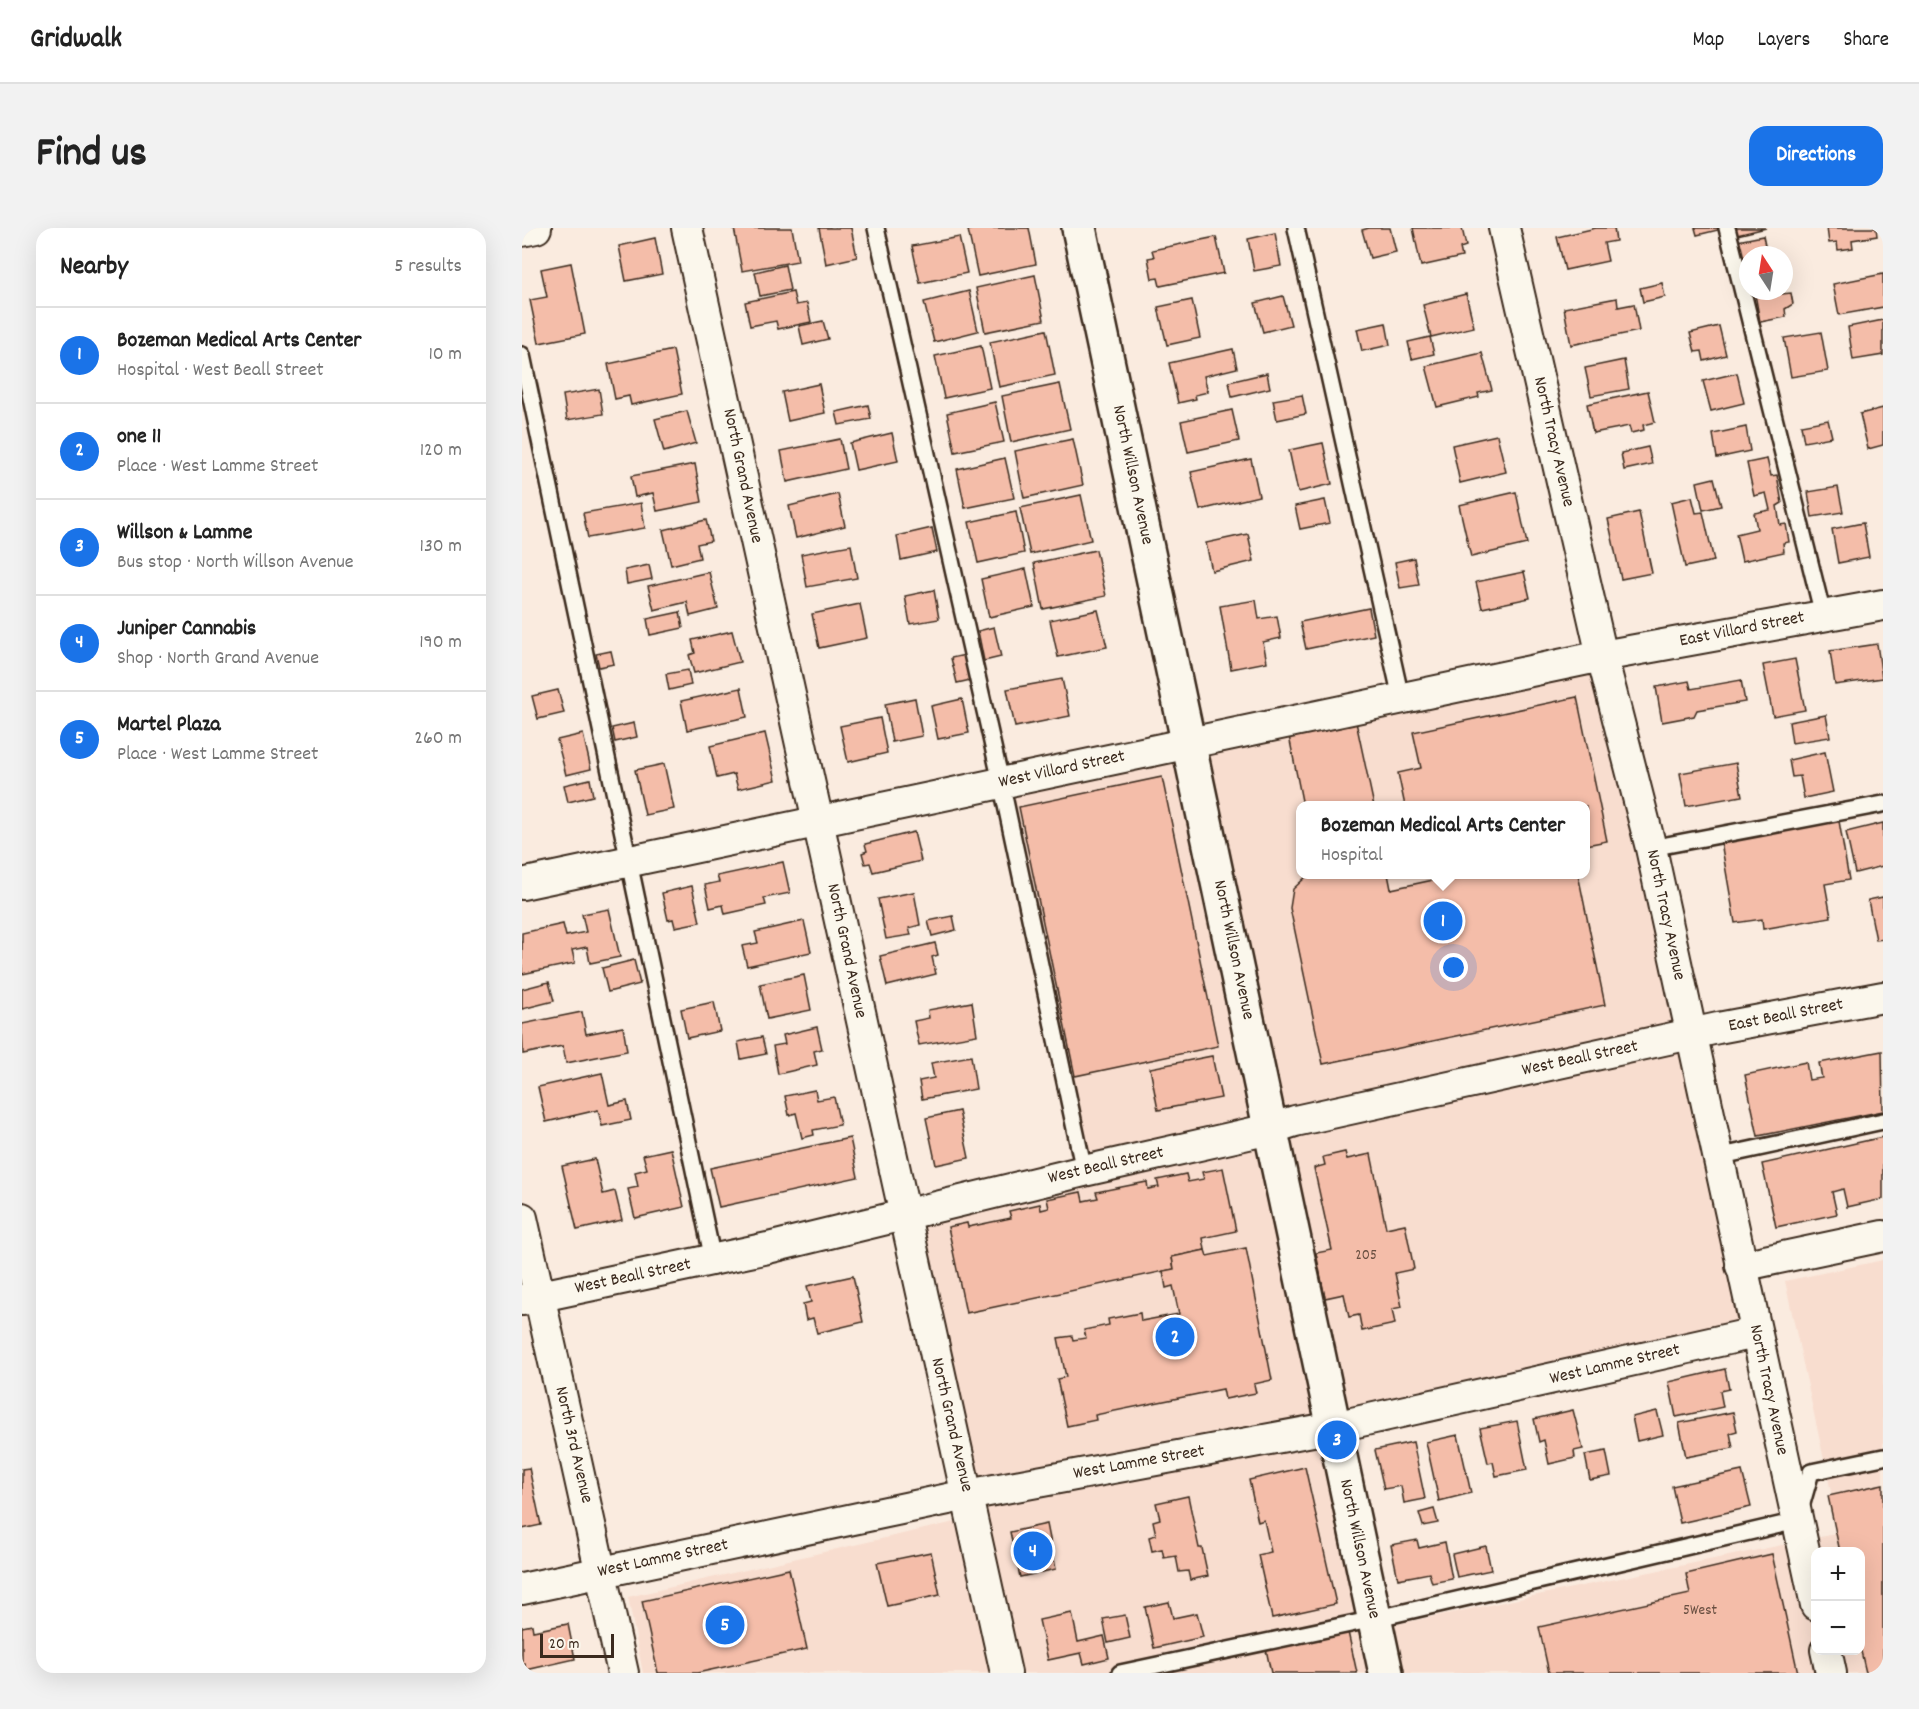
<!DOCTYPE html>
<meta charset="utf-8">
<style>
body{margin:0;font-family:Dekko,sans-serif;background:#f2f2f2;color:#222}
.controls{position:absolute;right:18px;bottom:18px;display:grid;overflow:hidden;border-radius:12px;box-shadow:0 6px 24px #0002}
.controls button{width:54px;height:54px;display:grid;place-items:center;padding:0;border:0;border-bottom:2px solid #e0e0e0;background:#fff;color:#222;font:30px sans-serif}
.compass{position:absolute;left:1217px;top:18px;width:54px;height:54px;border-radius:50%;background:#fff;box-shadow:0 6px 24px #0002;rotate:348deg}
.scale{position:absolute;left:18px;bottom:15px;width:74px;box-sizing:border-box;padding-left:6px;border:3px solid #3b2a1e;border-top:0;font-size:16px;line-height:21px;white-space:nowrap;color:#3b2a1e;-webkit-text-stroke:4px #fbf7ec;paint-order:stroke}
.you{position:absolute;left:932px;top:740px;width:21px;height:21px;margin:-15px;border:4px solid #fff;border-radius:50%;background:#1a73e8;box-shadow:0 0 0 9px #1a73e833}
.badge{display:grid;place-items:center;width:39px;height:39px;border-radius:50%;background:#1a73e8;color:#fff;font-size:20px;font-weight:700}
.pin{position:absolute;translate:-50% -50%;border:3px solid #fff;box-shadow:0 2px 6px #0006}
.popup{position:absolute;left:774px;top:573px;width:294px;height:78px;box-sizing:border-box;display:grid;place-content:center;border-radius:12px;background:#fff;filter:drop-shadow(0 2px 4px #0005);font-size:20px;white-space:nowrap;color:#767676}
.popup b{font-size:22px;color:#222}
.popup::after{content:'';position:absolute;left:50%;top:100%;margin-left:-12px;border:12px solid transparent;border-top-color:#fff}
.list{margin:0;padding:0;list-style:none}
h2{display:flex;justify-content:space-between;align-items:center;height:78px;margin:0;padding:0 24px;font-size:26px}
h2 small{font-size:20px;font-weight:400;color:#767676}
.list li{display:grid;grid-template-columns:39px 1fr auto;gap:18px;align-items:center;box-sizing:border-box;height:96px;padding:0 24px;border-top:2px solid #e0e0e0}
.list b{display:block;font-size:22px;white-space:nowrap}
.list p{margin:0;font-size:20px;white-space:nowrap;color:#767676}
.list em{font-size:20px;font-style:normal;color:#767676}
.map{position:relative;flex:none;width:1361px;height:1445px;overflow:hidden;border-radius:18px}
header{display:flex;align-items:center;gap:36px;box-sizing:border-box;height:84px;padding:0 30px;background:#fff;border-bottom:2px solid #e0e0e0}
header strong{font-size:28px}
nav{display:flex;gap:33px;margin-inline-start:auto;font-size:21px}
.intro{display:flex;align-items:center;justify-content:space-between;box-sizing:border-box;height:144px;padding:0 36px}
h1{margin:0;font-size:42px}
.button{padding:15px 27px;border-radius:18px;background:#1a73e8;color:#fff;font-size:21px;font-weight:700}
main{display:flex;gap:36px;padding:0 36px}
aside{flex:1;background:#fff;border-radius:18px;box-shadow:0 6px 24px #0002}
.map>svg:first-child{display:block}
.built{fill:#f8ddcf;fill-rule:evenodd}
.building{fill:#f4bda9;stroke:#3b2a1e;stroke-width:1.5}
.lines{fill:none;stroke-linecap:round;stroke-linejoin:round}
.service-casing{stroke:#3b2a1e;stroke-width:20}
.minor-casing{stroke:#3b2a1e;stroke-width:34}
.tertiary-casing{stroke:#3b2a1e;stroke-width:38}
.service{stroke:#fbf7ec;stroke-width:15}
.minor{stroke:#fbf7ec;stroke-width:30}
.tertiary{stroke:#fbf7ec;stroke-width:33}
.labels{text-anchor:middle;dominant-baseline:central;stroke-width:4.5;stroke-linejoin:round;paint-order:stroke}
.number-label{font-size:15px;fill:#694f41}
.street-label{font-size:18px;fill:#3b2a1e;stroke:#fbf7ec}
</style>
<header>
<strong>Gridwalk</strong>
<nav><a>Map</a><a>Layers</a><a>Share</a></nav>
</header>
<div class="intro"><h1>Find us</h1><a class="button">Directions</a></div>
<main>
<aside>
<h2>Nearby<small>5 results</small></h2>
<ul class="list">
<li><span class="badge">1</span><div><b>Bozeman Medical Arts Center</b><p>Hospital · West Beall Street</p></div><em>10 m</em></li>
<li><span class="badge">2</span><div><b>one 11</b><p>Place · West Lamme Street</p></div><em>120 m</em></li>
<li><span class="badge">3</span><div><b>Willson &amp; Lamme</b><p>Bus stop · North Willson Avenue</p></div><em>130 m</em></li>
<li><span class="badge">4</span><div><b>Juniper Cannabis</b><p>Shop · North Grand Avenue</p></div><em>190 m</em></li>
<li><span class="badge">5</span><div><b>Martel Plaza</b><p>Place · West Lamme Street</p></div><em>260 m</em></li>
</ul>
</aside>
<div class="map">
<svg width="1361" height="1445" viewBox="0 0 1361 1445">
<rect width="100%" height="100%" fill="#faebdf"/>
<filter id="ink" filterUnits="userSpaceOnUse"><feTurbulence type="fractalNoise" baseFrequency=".0167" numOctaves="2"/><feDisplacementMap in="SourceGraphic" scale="12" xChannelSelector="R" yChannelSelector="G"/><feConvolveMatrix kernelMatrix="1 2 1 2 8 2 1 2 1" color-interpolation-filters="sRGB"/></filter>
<g filter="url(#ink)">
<!-- built -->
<path class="built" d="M1064,415L1214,1060L1220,1096L796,1192L841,1403L1318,1305L1263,1053L1361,1032V1445H121L106,1369L459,1288L397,998L573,957L479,538ZM778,578H1064V646H778ZM1294,1324H1338V1422H1294Z"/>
<!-- building -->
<g class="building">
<path d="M212,0H270L276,33L220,43Z"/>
<path d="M297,0H329L335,29L304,36Z"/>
<path d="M456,0H507L514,36L456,48L446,2Z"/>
<path d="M847,0H868L874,24L848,30L840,2Z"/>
<path d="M891,0H940L944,18L938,20L940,29L899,38Z"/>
<path d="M1074,0H1092L1094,13L1082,15L1086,33L1043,42L1035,9Z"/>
<path d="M1173,0H1196V2L1175,7Z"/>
<path d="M1213,0H1244L1215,7Z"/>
<path d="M1305,0H1354L1355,8L1330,12L1331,20L1316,22L1315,14L1307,15Z"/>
<path d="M753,5L759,38L732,43L726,11Z"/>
<path d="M1241,8L1245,27H1226V40L1222,41L1215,13Z"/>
<path d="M437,9L445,45L398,55L390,18Z"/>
<path d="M694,9L702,45L638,58L636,50L630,51L626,30L632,29L630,22Z"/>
<path d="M133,10L140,46L104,53L97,18Z"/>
<path d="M49,35L63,106L17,115L8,72L25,69L19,41Z"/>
<path d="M263,37L268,62L238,68L233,44Z"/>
<path d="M1361,46V79L1317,87L1311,56Z"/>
<path d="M513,47L522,92L463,104L454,60Z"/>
<path d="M1140,55L1143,69L1121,74L1118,60Z"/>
<path d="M447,63L456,103L412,114L402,74Z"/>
<path d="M1249,63H1260V66L1269,65L1271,76L1263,81L1264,89L1238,94L1233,66Z"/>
<path d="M271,64L274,77L285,75L289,94L256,101L254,93L228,98L223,74Z"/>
<path d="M944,66L952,99L909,109L901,77Z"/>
<path d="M761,68L769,97L741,104L733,75Z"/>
<path d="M1095,70L1096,79L1112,76L1117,103L1049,117L1042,80Z"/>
<path d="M670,72L678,110L645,117L636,79Z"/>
<path d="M1361,92V127L1331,132L1326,99Z"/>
<path d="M301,93L306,111L281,117L277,98Z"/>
<path d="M864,95L868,117L840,123L835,101Z"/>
<path d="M1197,98L1204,127L1182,133L1180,123L1173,124L1168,105Z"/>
<path d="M524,102L533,147L477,159L468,114Z"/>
<path d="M1299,104L1306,143L1269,149L1262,110Z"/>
<path d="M908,109L912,126L890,131L886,114Z"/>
<path d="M459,118L468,160L422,170L413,128Z"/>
<path d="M711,121L715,140L682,148L686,164L673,167L674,171L656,175L647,135Z"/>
<path d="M151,122L160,166L109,177L107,168L93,171L86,136Z"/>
<path d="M960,125L970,162L956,165L957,169L915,179L904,138Z"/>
<path d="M1102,132L1107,161L1069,168L1063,140Z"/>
<path d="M745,145L748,160L710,169L707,154Z"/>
<path d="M1215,145L1222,175L1189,183L1181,153Z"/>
<path d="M297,156L303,185L266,193L260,164Z"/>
<path d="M538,156L548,201L489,214L480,168Z"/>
<path d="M77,161L81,186L45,192L41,167Z"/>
<path d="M1126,163L1133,194L1121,197L1122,202L1109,205L1107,198L1071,205L1065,176Z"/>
<path d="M780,167L784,186L755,192L751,172Z"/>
<path d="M473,174L482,214L433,224L425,185Z"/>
<path d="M346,177L349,191L317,197L314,184Z"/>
<path d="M1361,180V217L1346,221L1338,186Z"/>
<path d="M710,182L717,213L666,224L659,193Z"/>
<path d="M165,183L174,215L142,224L133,191Z"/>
<path d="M1306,192L1310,209L1282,214L1279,197Z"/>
<path d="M1224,199L1228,223L1195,230L1191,206Z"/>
<path d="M370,205L376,233L334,242L328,215Z"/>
<path d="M975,207L984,244L938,255L930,217Z"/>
<path d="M318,211L324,241L265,254L259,223Z"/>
<path d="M551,211L561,257L502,270L493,223Z"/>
<path d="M801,215L810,256L776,264L767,222Z"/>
<path d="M1126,219L1130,236L1102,242L1099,225Z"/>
<path d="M483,230L492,270L443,280L435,241Z"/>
<path d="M729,231L737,268L678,282L669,244Z"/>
<path d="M1245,231L1249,248L1255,247L1260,275L1255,278L1258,297L1264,296L1267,314L1261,315L1262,324L1220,333L1214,306L1235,301L1232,285L1248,282L1244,265L1232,268L1225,235Z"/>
<path d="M173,236L180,274L135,283L131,265L113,269L109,248Z"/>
<path d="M1192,250L1199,278L1181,282L1175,254Z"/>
<path d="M1316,259L1321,284L1290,289L1286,264Z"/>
<path d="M994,264L1005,316L949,329L937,277Z"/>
<path d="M316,266L323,298L274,310L267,278Z"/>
<path d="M559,267L569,312L508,326L498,280Z"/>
<path d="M1170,269L1174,285L1181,284L1192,333L1163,339L1149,274Z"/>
<path d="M803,272L808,295L778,301L773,278Z"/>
<path d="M119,275L123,300L66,310L61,285Z"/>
<path d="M494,284L502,325L456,335L447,294Z"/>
<path d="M1117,284L1130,345L1099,351L1086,291Z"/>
<path d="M184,292L189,313L175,316L178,330L149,337L141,302Z"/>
<path d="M1341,295L1347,329L1316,335L1310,301Z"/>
<path d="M410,300L415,324L379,332L375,308Z"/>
<path d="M726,306L732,333L690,343L684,315Z"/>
<path d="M329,317L335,350L285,359L279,326Z"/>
<path d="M574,322L584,368L521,381L512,335Z"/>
<path d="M892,330L897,357L878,360L873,334Z"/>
<path d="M127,337L130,351L105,356L103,342Z"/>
<path d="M504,341L512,379L467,389L459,351Z"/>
<path d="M187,344L196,381L168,388L165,374L132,382L126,358Z"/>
<path d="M1002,344L1008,370L960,380L954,354Z"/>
<path d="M412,362L417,391L388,396L383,368Z"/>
<path d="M734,372L737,391L755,388L759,410L741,414L745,434L709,441L698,378Z"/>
<path d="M338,376L345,410L297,420L290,386Z"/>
<path d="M847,380L852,407L784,421L778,394Z"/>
<path d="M576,382L585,419L536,429L528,392Z"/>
<path d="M158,384L161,400L128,407L125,391Z"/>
<path d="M472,399L479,429L462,433L456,403Z"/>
<path d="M210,403L218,434L172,445L167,427L173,425L170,412Z"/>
<path d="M1355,416L1360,450L1313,457L1308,423Z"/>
<path d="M89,423L92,436L77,439L74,426Z"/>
<path d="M448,426L453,451L435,455L429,430Z"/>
<path d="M1273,431L1283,482L1251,488L1241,437Z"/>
<path d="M166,442L169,457L147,462L144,446Z"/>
<path d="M540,451L548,488L493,499L485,461Z"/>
<path d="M1219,452L1223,474L1175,482L1172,488L1140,494L1134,459L1167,453L1169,461Z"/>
<path d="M219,460L225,489L165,502L159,473Z"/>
<path d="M36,462L42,485L16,491L10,468Z"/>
<path d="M1055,469L1085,613L1064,617V578H883L876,545L899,540L891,504Z"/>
<path d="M393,470L400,508L370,514L363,476Z"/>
<path d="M440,471L447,505L416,511L409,478Z"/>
<path d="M1304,487L1308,509L1270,515L1267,494Z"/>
<path d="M358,490L365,525L326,534L318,498Z"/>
<path d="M834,494L852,578H781L767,508Z"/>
<path d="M112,495L115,509L93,514L90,500Z"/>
<path d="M243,505L254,552L216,561L212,546L195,550L188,518Z"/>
<path d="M61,506L69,541L44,547L35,512Z"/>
<path d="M1303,524L1311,564L1282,570L1278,548L1270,549L1267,532Z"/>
<path d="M1214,535L1220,568L1164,578L1158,545Z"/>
<path d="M142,536L152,581L123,587L113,542Z"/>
<path d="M640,549L696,818L553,848L497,579Z"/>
<path d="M68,551L71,568L46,574L42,557Z"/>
<path d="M1317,593L1327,652L1303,656L1309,689L1241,701L1240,691L1213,695L1199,614Z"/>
<path d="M1361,595V638L1333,645L1324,604Z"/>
<path d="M392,604L399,633L351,644L348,635L343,636L340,625L345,623L343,616Z"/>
<path d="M261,634L268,665L242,670L244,677L203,686L201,677L188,680L183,657L197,654L195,648Z"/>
<path d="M866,646L869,661L939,646H1056L1083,777L801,836L768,680L771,661L784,649L796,646Z"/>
<path d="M170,658L178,694L153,699L151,691L146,692L140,665Z"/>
<path d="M392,664L398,697L387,700L389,707L364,711L356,671Z"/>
<path d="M1361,669V711L1354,712L1346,672Z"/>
<path d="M87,681L98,729L68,735L65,719L50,722L53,735L0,746V705L41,696L44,708L64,704L60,686Z"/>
<path d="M431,688L434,702L410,708L406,693Z"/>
<path d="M282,693L289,724L225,738L220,718L236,715L233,704Z"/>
<path d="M413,715L416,727L410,729L414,746L365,758L358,728Z"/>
<path d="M112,732L118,756L86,764L80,740Z"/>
<path d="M282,747L289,782L245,791L238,756Z"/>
<path d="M27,754L32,773L0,781V761Z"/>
<path d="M192,774L198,803L165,810L159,781Z"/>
<path d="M450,774L455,807L397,817L392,793L407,790L406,782Z"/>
<path d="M60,784L64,806L101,799L105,823L44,835L41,818L1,826L0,796Z"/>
<path d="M295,799L300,821L292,823L295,837L256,846L251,818L263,816L261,807Z"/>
<path d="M240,809L244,826L219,831L216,814Z"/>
<path d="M1360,823L1361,883L1236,908L1223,847L1284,834L1287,852L1300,850L1297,835Z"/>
<path d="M449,828L454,861L400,871L397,853L412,850L409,835Z"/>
<path d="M690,828L699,870L636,882L628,840Z"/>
<path d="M80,845L87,877L105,873L109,892L80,898L76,882L24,894L16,859Z"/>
<path d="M293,862L295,872L312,869L318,897L291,902L292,907L280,910L274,885L267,887L263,868Z"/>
<path d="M437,883L447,930L414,937L404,890Z"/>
<path d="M1361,909V971L1325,979L1321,961L1310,964L1315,986L1254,999L1240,936Z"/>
<path d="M328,910L336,949L197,979L188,940Z"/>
<path d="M149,921L162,979L113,990L106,961L116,959L113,944L125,941L121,927Z"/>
<path d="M823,924L825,931L849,926L864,1000L883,996L892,1041L873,1045L880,1079L870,1081L873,1096L840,1103L837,1087L827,1089L822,1066L803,1070L794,1025L810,1022L792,940L803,937L801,929Z"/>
<path d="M73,931L81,966L93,963L100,992L55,1002L40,938Z"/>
<path d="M701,940L714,1003L681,1010L683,1022L650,1029L652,1041L444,1085L426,999L445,995L446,999L489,990L487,983L518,976L519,982L527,980L525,971L559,964L561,973L576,970L574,964L625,954L626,961L637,959L635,952L664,946L666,954L682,951L680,944Z"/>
<path d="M724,1020L750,1152L732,1156L734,1165L703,1171L701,1161L573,1187L574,1192L545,1198L535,1151L544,1149L536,1110L550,1108L551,1112L564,1110L562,1102L587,1097L586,1091L618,1085L619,1093L657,1086L651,1058L644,1060L641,1043L652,1041L650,1029L683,1022L685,1028Z"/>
<path d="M331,1048L341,1094L295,1105L291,1090L284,1092L281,1076L289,1074L285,1058Z"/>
<path d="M1203,1141L1207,1161L1198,1163L1201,1179L1154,1189L1147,1154Z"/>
<path d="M1051,1182L1061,1221L1052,1223L1053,1230L1027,1236L1022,1212L1017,1214L1012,1191Z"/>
<path d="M1135,1183L1141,1207L1115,1213L1110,1189Z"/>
<path d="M1211,1184L1215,1203L1208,1205L1211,1220L1164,1229L1157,1195Z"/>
<path d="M995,1193L1005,1242L974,1248L971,1234L966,1235L958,1200Z"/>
<path d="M936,1207L949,1265L917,1273L904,1214Z"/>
<path d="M891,1214L903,1271L882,1275L879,1258L862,1261L853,1222Z"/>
<path d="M1084,1223L1089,1248L1068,1252L1063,1227Z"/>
<path d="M783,1239L814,1376L750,1390L736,1327L749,1324L742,1292L736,1294L727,1252Z"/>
<path d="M7,1240L19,1297L0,1301V1241Z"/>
<path d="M1220,1243L1229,1279L1158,1295L1150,1258Z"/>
<path d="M1361,1256V1443L1344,1445L1338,1419V1324H1318L1306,1268Z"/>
<path d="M666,1268L677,1320H680L686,1348L668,1352L666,1343L657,1344L654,1328L642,1330L640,1321L630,1323L627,1309L634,1307L631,1293L638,1291L634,1275Z"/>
<path d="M912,1281L916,1295L901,1298L897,1285Z"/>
<path d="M525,1296L534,1341L498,1349L488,1304Z"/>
<path d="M895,1312L897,1320L923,1314L930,1351L910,1355L907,1345L876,1351L869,1317Z"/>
<path d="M964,1318L969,1342L935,1349L930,1326Z"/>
<path d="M409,1324L418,1367L365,1378L355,1335Z"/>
<path d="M1250,1326L1276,1445H1027L1017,1399L1168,1366L1164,1346Z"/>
<path d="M267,1341L285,1421L175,1445H136L120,1373Z"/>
<path d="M647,1374L651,1390L675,1385L681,1409L632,1420L623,1379Z"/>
<path d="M550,1385L556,1414L582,1408L587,1430L562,1436L559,1425L526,1432L517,1392Z"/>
<path d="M603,1387L608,1410L586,1415L581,1391Z"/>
<path d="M46,1396L53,1431L4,1442L3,1436L0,1437V1399L10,1397L11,1403Z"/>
<path d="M826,1404L835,1445H749L744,1421Z"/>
</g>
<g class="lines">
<!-- service casing -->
<g class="service-casing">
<g id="service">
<path d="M354,0L479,554L562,943"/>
<path d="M774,0L879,470"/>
<path d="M1205,0L1301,387"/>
<path d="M0,127L191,1032"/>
<path d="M1129,620L1361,576"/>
<path d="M1195,929L1361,893"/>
<path d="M598,1445L852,1391L1275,1293L1289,1244L1361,1229"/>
</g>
</g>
<!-- minor casing -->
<g class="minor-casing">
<g id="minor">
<path d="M165,0L484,1445"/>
<path d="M982,0L1080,428L1129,620L1294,1377"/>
<path d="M0,3L14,0"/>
<path d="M0,656L1080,428L1361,377"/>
<path d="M0,990L101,1445"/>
<path d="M1219,1038L1361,1008"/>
<path d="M0,1072L246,1020L562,943L748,901L773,893L1196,800L1361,769"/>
<path d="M0,1361L445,1267L812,1199L1233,1105"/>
<path d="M1304,1422L1309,1445"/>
</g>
</g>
<!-- tertiary casing -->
<g class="tertiary-casing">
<path id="tertiary" d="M557,0L864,1445"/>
</g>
<!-- service -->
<use href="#service" class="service"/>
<!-- minor -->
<use href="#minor" class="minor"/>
<!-- tertiary -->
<use href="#tertiary" class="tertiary"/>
</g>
</g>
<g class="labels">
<!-- number labels -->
<g class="number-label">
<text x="844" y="1028">205</text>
<text x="1178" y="1383">5West</text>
</g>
<!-- street labels -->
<g class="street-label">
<text transform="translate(1031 214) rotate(77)">North Tracy Avenue</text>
<text transform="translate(610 247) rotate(78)">North Willson Avenue</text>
<text transform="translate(220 248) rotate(78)">North Grand Avenue</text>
<text transform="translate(1220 402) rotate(-11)">East Villard Street</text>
<text transform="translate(540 542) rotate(-12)">West Villard Street</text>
<text transform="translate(1143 687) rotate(78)">North Tracy Avenue</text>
<text transform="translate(711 722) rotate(78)">North Willson Avenue</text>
<text transform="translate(324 723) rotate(78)">North Grand Avenue</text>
<text transform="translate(1264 788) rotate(-11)">East Beall Street</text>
<text transform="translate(1058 831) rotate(-12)">West Beall Street</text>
<text transform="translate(584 938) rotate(-13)">West Beall Street</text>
<text transform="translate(111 1049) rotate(-12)">West Beall Street</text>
<text transform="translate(1093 1137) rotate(-13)">West Lamme Street</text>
<text transform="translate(1246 1162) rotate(78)">North Tracy Avenue</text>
<text transform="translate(429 1197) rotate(77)">North Grand Avenue</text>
<text transform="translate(51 1217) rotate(77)">North 3rd Avenue</text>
<text transform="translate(617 1235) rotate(-10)">West Lamme Street</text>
<text transform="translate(837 1321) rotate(78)">North Willson Avenue</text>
<text transform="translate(141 1331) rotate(-12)">West Lamme Street</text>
</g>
</g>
</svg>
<div class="controls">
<button>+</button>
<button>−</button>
</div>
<svg class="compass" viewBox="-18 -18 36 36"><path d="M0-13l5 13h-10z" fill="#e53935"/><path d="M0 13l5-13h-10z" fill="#767676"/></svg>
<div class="scale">20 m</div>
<div class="you"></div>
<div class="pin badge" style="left:921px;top:693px">1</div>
<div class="popup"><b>Bozeman Medical Arts Center</b>Hospital</div>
<div class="pin badge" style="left:653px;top:1109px">2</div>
<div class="pin badge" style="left:815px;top:1212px">3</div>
<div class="pin badge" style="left:511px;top:1323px">4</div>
<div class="pin badge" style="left:203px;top:1397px">5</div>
</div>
</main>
